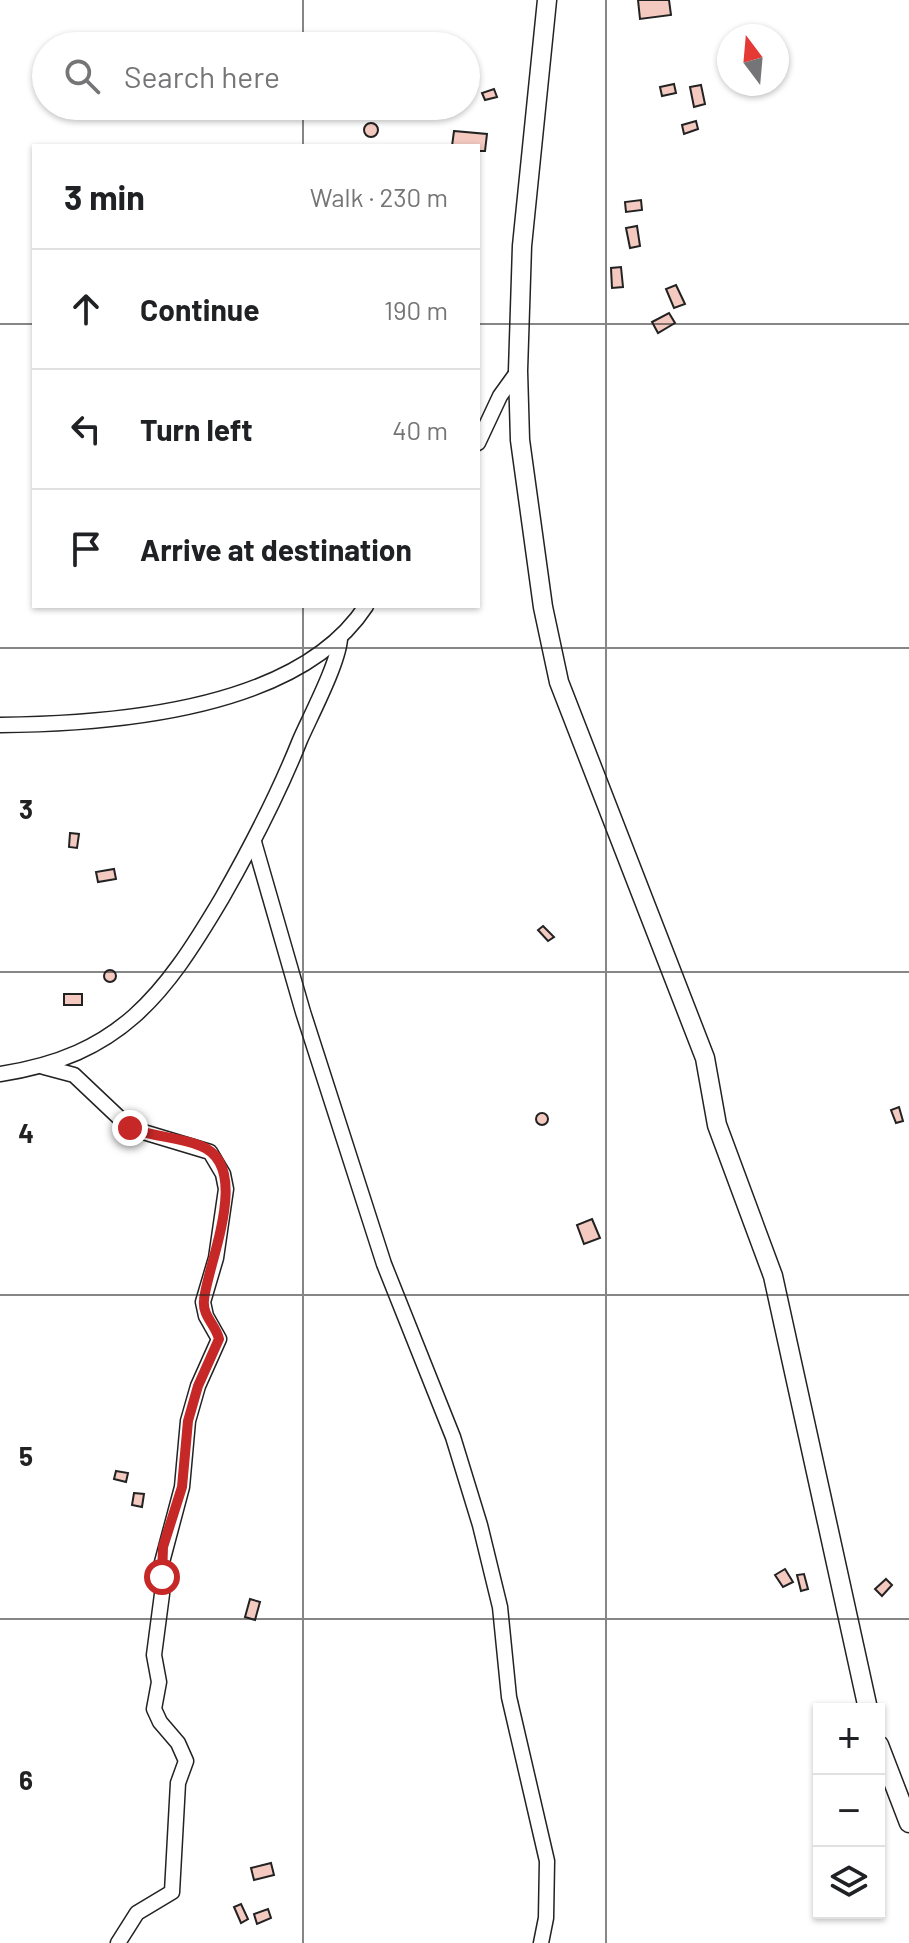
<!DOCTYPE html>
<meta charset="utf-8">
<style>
body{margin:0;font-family:Barlow,sans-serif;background:#f2f2f2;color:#202124}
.controls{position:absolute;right:24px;bottom:24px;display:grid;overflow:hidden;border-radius:0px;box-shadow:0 2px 6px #0004}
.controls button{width:72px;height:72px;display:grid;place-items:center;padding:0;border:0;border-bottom:2px solid #e0e0e0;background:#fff;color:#202124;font:40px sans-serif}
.compass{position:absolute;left:717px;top:24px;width:72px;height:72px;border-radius:50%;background:#fff;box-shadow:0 2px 6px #0004;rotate:344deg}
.stop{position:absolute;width:24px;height:24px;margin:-18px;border:6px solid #c62828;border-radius:50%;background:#fff}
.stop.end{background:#c62828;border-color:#fff;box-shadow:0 2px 8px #0008}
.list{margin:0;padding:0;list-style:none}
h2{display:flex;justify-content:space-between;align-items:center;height:104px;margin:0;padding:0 32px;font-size:34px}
h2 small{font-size:26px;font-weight:400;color:#757577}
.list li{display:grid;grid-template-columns:52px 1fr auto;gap:24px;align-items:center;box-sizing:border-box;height:120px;padding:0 32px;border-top:2px solid #e0e0e0}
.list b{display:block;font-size:30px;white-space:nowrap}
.list em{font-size:26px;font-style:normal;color:#757577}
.icon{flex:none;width:44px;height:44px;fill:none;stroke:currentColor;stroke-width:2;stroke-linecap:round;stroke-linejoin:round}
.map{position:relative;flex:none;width:909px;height:1943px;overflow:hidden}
.search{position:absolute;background:#fff;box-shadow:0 2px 6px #0004;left:32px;top:32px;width:448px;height:88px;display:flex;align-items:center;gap:20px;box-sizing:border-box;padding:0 28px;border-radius:44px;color:#757577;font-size:30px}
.panel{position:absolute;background:#fff;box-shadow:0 2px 6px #0004;left:32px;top:144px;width:448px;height:464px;border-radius:0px}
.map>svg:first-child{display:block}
.building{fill:#f3c9c0;stroke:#222;stroke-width:2}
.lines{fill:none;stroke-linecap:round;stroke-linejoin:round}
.minor-casing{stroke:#222;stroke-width:17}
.tertiary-casing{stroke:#222;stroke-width:21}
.minor{stroke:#fff;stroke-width:14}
.tertiary{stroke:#fff;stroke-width:18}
.route{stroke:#c62828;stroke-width:10}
.grid{fill:none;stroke:#222;stroke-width:2;stroke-opacity:0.55}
.grid-label{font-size:26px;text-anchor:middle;font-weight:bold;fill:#222;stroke:#fff;stroke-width:6;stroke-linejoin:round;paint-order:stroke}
</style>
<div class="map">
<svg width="909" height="1943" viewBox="0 0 909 1943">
<rect width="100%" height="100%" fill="#fff"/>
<!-- building -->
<g class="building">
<path d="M638,0H669L671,15L640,19Z"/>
<path d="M674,84L676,93L662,96L660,87Z"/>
<path d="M701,85L705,104L694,107L690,87Z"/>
<path d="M494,89L497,97L485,100L482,93Z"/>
<path d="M696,121L698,129L684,134L682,125Z"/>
<circle cx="371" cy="130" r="7"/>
<path d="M454,131L487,134L485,151H478V146H452Z"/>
<path d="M641,200L642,210L626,212L625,202Z"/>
<path d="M637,226L640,246L630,248L626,228Z"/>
<path d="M621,267L623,287L612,288L611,268Z"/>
<path d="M676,285L685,304L674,308L666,289Z"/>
<path d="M669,313L675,323L658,333L652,322Z"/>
<path d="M70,833L79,834L77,848L69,847Z"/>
<path d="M114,869L116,879L98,882L96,872Z"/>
<path d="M543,926L554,937L548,941L538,930Z"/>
<circle cx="110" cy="976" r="6"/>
<rect x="64" y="994" width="18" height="11"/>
<path d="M899,1107L903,1121L896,1123L891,1110Z"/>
<circle cx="542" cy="1119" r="6"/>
<path d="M592,1219L600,1238L584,1244L577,1225Z"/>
<path d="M116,1471L128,1473L126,1482L114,1479Z"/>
<path d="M134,1493L144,1494L142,1507L132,1505Z"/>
<path d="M785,1569L793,1582L783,1587L775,1575Z"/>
<path d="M804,1574L808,1589L801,1591L797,1575Z"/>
<path d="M886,1579L892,1585L882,1596L875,1589Z"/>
<path d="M250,1599L260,1602L255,1620L245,1617Z"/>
<path d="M271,1863L274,1875L254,1880L251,1868Z"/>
<path d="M241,1904L248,1919L241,1923L234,1907Z"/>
<path d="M268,1909L271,1918L257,1924L254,1914Z"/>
</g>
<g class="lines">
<!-- minor casing -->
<g class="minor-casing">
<g id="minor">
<path d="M478,443L500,396L518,371"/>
<path d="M0,725C114,724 298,710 366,606"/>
<path d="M254,842L303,1012L384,1264L453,1437L480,1525L500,1607L509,1697L547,1861L546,1918L541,1943"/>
<path d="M44,1067L74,1075L130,1128L210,1152L223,1174L226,1189L216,1258L203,1302L206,1316L219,1339L198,1386L188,1421L182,1487L161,1566L162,1594L154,1655L159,1682L154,1709L160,1722L178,1743L186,1761L178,1783L172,1892L137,1913L118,1943"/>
<path d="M0,1074C120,1056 164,996 222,898C251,847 278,795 300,740C311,715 338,664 340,639"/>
</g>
</g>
<!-- tertiary casing -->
<g class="tertiary-casing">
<g id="tertiary">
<path d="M547,0L522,246L518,371L520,440L543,607L559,682L705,1058L717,1125L773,1276L868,1709"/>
<path d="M879,1745L909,1823"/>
</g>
</g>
<!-- minor -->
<use href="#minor" class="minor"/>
<!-- tertiary -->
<use href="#tertiary" class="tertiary"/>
</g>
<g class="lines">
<!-- route -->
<path class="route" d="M130,1128C153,1137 179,1137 201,1146C253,1166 207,1265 204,1300C202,1316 216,1325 219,1339L198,1386L188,1421L182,1487L163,1547L162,1577"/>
</g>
<!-- grid -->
<path class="grid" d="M303,0V46M606,0V1943M303,106V146M0,324H34M478,324H909M303,606V1943M0,648H909M0,972H909M0,1295H909M0,1619H909"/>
<g class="grid-label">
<text x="26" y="819">3</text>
<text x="26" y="1143">4</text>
<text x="26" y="1466">5</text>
<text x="26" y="1790">6</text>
</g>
</svg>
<div class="controls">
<button>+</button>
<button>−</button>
<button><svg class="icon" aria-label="layers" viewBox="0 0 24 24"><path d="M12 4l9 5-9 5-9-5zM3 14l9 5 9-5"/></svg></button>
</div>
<svg class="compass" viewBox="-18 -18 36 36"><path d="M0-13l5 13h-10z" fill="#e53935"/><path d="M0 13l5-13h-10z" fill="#757577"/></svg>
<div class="stop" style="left:162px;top:1577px"></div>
<div class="stop end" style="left:130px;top:1128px"></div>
<div class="search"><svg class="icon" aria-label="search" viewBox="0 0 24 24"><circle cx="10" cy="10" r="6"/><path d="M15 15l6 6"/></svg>Search here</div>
<section class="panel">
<h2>3 min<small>Walk · 230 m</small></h2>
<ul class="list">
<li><svg class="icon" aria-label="ahead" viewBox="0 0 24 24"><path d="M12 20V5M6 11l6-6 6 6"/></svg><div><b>Continue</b></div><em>190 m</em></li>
<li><svg class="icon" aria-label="left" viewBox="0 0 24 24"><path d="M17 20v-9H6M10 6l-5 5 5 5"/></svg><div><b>Turn left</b></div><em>40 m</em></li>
<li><svg class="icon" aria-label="arrive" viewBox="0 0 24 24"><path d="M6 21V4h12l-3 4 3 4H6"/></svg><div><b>Arrive at destination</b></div></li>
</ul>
</section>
</div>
